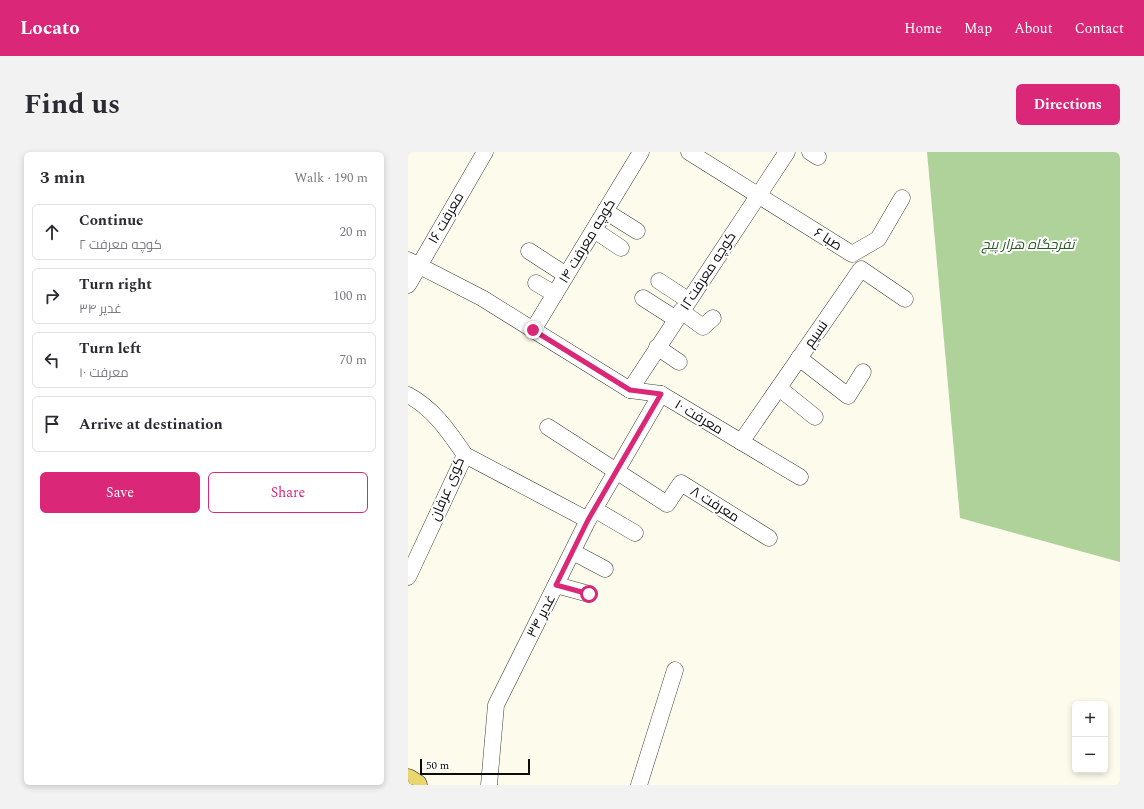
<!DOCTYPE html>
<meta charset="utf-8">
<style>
body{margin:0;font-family:Spectral,Cairo,serif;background:#f2f2f3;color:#2b2b33}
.controls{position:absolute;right:12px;bottom:12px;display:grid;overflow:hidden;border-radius:6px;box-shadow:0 2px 6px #0003}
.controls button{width:36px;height:36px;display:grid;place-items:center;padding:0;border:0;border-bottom:1px solid #e1e1e2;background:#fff;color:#2b2b33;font:20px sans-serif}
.scale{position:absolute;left:12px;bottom:10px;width:110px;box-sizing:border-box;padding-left:4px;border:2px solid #0b0b0b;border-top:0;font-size:11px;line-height:14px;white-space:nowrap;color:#0b0b0b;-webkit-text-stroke:3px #fff;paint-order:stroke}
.stop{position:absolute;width:12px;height:12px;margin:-9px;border:3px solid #db2777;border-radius:50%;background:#fff}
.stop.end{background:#db2777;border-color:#fff;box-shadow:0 1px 4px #0008}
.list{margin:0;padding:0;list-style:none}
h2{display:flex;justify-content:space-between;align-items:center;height:52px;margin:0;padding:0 16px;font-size:17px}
h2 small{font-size:13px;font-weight:400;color:#7c7c81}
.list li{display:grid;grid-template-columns:26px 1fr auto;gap:12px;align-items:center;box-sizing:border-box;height:56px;margin:0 8px 8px;padding:0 8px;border:1px solid #e1e1e2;border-radius:6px}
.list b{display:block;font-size:15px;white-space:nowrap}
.list p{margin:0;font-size:13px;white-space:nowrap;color:#7c7c81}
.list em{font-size:13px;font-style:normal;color:#7c7c81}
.actions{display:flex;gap:8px;padding:12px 16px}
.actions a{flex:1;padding:9px 0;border:1px solid #db2777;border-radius:6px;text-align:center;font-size:14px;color:#db2777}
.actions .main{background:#db2777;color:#fff}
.icon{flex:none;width:22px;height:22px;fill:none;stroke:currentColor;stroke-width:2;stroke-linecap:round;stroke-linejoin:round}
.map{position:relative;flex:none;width:712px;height:633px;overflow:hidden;border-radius:6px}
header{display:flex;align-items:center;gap:24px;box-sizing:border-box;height:56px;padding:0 20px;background:#db2777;color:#fff}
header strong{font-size:19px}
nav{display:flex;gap:22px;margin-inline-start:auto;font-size:14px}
.intro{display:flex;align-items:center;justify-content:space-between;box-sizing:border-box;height:96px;padding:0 24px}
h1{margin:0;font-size:28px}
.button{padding:10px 18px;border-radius:6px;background:#db2777;color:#fff;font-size:14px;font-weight:700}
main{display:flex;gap:24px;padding:0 24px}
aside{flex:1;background:#fff;border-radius:6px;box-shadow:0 2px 6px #0003}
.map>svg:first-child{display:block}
.forest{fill:#aed29a}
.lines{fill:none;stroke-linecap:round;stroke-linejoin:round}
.street-casing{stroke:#3e3e3e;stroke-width:17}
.primary-casing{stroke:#1c1c1c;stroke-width:23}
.street{stroke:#fff;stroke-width:16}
.primary{stroke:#ead66e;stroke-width:22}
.route{stroke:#db2777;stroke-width:5}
.labels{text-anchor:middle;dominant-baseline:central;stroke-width:4;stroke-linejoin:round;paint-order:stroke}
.street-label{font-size:14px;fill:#0b0b0b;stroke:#fff}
.park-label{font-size:14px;font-style:italic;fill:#2a5b23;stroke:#fff}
</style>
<header>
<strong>Locato</strong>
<nav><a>Home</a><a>Map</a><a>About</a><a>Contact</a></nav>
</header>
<div class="intro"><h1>Find us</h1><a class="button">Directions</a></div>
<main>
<aside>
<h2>3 min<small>Walk · 190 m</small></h2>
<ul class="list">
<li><svg class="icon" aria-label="ahead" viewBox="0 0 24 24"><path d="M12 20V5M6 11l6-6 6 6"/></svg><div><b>Continue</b><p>کوچه معرفت ۲</p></div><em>20 m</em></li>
<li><svg class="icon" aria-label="right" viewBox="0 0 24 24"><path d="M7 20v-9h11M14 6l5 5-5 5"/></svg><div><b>Turn right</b><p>۳۴ غدیر</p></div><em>100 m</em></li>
<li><svg class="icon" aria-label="left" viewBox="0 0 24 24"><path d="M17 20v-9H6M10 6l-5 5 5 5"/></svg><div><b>Turn left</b><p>معرفت ۱۰</p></div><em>70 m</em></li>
<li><svg class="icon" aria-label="arrive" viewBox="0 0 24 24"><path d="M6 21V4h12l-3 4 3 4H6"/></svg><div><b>Arrive at destination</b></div></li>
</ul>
<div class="actions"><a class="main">Save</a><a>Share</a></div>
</aside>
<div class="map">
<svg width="712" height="633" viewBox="0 0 712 633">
<rect width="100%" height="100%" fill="#fdfbeb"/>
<!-- forest -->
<path class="forest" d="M519,0H712V410L552,366Z"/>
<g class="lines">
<!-- street casing -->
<g class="street-casing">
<g id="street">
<path d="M281,0L444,102L470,87L494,46"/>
<path d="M402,0L410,5"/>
<path d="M197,59L229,79"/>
<path d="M186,78L213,96"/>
<path d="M121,99L158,123"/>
<path d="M0,108L74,146L222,238L253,242L392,325"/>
<path d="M251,129L280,148"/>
<path d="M128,131L147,142"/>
<path d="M0,133L77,0"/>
<path d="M235,146L268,167"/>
<path d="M273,159L295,175L305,166"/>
<path d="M125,178L233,0"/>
<path d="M249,195L271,210"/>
<path d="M391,206L440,244L455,220"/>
<path d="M371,236L407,265"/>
<path d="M222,238L379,0"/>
<path d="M0,243C26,257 41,280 57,303L0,425"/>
<path d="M140,275L259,352L273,331L361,386"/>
<path d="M333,290L453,117L497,147"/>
<path d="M57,303L180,368"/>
<path d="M186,357L227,381"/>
<path d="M165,400L197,417"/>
<path d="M148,433L181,442"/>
<path d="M81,633L88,553L180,368L253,242"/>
<path d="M231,633L267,518"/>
</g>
</g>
<!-- primary casing -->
<g class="primary-casing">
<path id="primary" d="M0,628L8,633"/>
</g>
<!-- street -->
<use href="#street" class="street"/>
<!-- primary -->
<use href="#primary" class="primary"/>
</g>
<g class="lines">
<!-- route -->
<path class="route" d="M125,178L222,238L253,242L180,368L148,433L181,442"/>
</g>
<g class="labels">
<!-- street labels -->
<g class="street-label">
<text transform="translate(38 66) rotate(-60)">معرفت ۱۶</text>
<text transform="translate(420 87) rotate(32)">۶ صبا</text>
<text transform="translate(179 89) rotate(-59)">کوچه معرفت ۱۴</text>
<text transform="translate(300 119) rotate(-57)">کوچه معرفت۱۲</text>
<text transform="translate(408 182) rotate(-55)">نسیم</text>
<text transform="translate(291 265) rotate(31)">معرفت ۱۰</text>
<text transform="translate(39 337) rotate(-67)">کوی عرفان</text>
<text transform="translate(307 352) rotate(32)">معرفت ۸</text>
<text transform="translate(133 464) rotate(-63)">۳۴ غدیر</text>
</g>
<!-- park labels -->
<g class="park-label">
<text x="620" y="92">تفرجگاه هزار پیچ</text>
</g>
</g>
</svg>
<div class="controls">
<button>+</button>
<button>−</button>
</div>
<div class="scale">50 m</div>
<div class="stop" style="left:181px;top:442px"></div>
<div class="stop end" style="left:125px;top:178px"></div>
</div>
</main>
